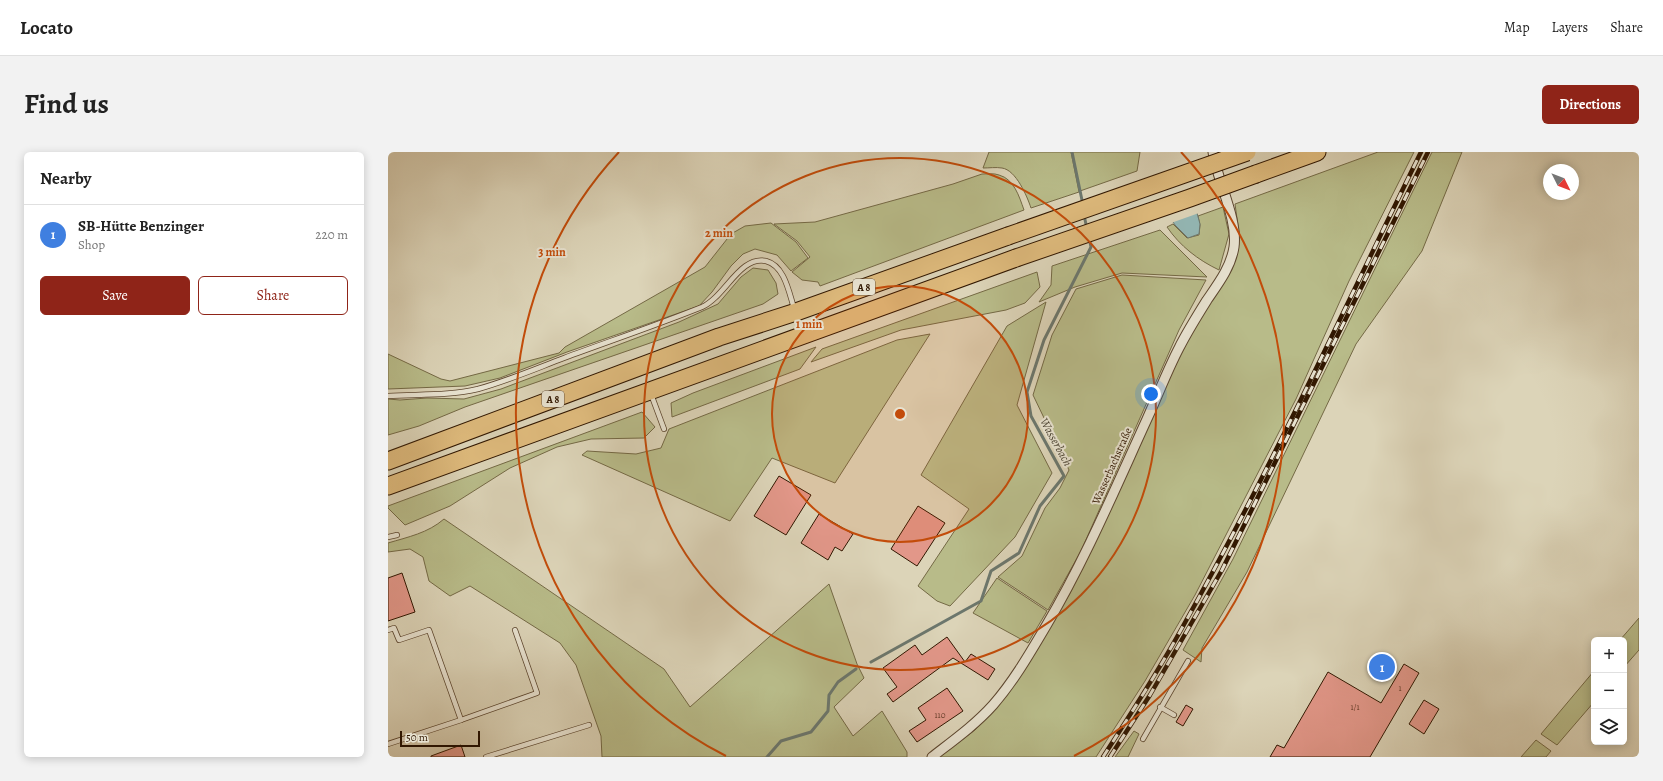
<!DOCTYPE html>
<meta charset="utf-8">
<style>
body{margin:0;font-family:Alegreya,serif;background:#f2f2f2;color:#222}
.controls{position:absolute;right:12px;bottom:12px;display:grid;overflow:hidden;border-radius:6px;box-shadow:0 2px 10px #0003}
.controls button{width:36px;height:36px;display:grid;place-items:center;padding:0;border:0;border-bottom:1px solid #e0e0e0;background:#fff;color:#222;font:20px sans-serif}
.compass{position:absolute;left:1155px;top:12px;width:36px;height:36px;border-radius:50%;background:#fff;box-shadow:0 2px 10px #0003;rotate:132deg}
.scale{position:absolute;left:12px;bottom:10px;width:80px;box-sizing:border-box;padding-left:4px;border:2px solid #311701;border-top:0;font-size:11px;line-height:14px;white-space:nowrap;color:#311701;-webkit-text-stroke:3px #e8e3d1;paint-order:stroke}
.you{position:absolute;left:763px;top:242px;width:14px;height:14px;margin:-10px;border:3px solid #fff;border-radius:50%;background:#1a73e8;box-shadow:0 0 0 6px #1a73e833}
.badge{display:grid;place-items:center;width:26px;height:26px;border-radius:50%;background:#8f2418;color:#fff;font-size:13px;font-weight:700}
.pin{position:absolute;translate:-50% -50%;border:2px solid #fff;box-shadow:0 1px 4px #0006}
.list{margin:0;padding:0;list-style:none}
h2{display:flex;justify-content:space-between;align-items:center;height:52px;margin:0;padding:0 16px;font-size:17px}
h2 small{font-size:13px;font-weight:400;color:#767676}
.list li{display:grid;grid-template-columns:26px 1fr auto;gap:12px;align-items:center;box-sizing:border-box;height:60px;padding:0 16px;border-top:1px solid #e0e0e0}
.list b{display:block;font-size:15px;white-space:nowrap}
.list p{margin:0;font-size:13px;white-space:nowrap;color:#767676}
.list em{font-size:13px;font-style:normal;color:#767676}
.actions{display:flex;gap:8px;padding:12px 16px}
.actions a{flex:1;padding:9px 0;border:1px solid #8f2418;border-radius:6px;text-align:center;font-size:14px;color:#8f2418}
.actions .main{background:#8f2418;color:#fff}
.icon{flex:none;width:22px;height:22px;fill:none;stroke:currentColor;stroke-width:2;stroke-linecap:round;stroke-linejoin:round}
.map{position:relative;flex:none;width:1251px;height:605px;overflow:hidden;border-radius:6px}
header{display:flex;align-items:center;gap:24px;box-sizing:border-box;height:56px;padding:0 20px;background:#fff;border-bottom:1px solid #e0e0e0}
header strong{font-size:19px}
nav{display:flex;gap:22px;margin-inline-start:auto;font-size:14px}
.intro{display:flex;align-items:center;justify-content:space-between;box-sizing:border-box;height:96px;padding:0 24px}
h1{margin:0;font-size:28px}
.button{padding:10px 18px;border-radius:6px;background:#8f2418;color:#fff;font-size:14px;font-weight:700}
main{display:flex;gap:24px;padding:0 24px}
aside{flex:1;background:#fff;border-radius:6px;box-shadow:0 2px 10px #0003}
.map>svg:first-child{display:block}
.green{fill:#b8bb89;stroke:#746945}
.water{fill:#93b7b5;stroke:#6c776d}
.pier{fill:#dcd4b8}
.lines{fill:none;stroke-linecap:round;stroke-linejoin:round}
.stream{stroke:#6c776d;stroke-width:3}
.building{fill:#e29789;stroke:#311701}
.service-casing{stroke:#5c462f;stroke-width:6}
.minor-casing{stroke:#5c462f;stroke-width:11}
.motorway-casing{stroke:#311701;stroke-width:19}
.service{stroke:#e8e3d1;stroke-width:4.5}
.minor{stroke:#e8e3d1;stroke-width:9}
.motorway{stroke:#deba7c;stroke-width:17}
.rail-casing{stroke:#311701;stroke-width:4.5}
.rail{stroke:#e8e3d1;stroke-width:3;stroke-dasharray:9;stroke-linecap:butt}
.motorway-bridge-casing{stroke:#311701;stroke-width:19;stroke-linecap:butt}
.motorway-bridge{stroke:#deba7c;stroke-width:17}
.ring{fill:none;stroke:#c34c0a;stroke-width:2}
.labels{text-anchor:middle;dominant-baseline:central;stroke-width:4;stroke-linejoin:round;paint-order:stroke}
.number-label{font-size:9px;fill:#5d3723}
.shield{fill:#e8e3d1;stroke:#68543f;stroke-width:1}
.shield-label{font-size:10px;font-weight:bold;fill:#311701}
.street-label{font-size:11px;fill:#311701;stroke:#e8e3d1}
.water-label{font-size:12px;font-style:italic;fill:#4e4737;stroke:#e8e3d1}
.centre{fill:#c34c0a;stroke:#e8e3d1;stroke-width:2}
.ring-label{font-size:12px;text-anchor:middle;font-weight:bold;fill:#c34c0a;stroke:#e8e3d1;stroke-width:4;stroke-linejoin:round;paint-order:stroke}
</style>
<header>
<strong>Locato</strong>
<nav><a>Map</a><a>Layers</a><a>Share</a></nav>
</header>
<div class="intro"><h1>Find us</h1><a class="button">Directions</a></div>
<main>
<aside>
<h2>Nearby<small></small></h2>
<ul class="list">
<li><span class="badge" style="background:#3f7fe0">1</span><div><b>SB-Hütte Benzinger</b><p>Shop</p></div><em>220 m</em></li>
</ul>
<div class="actions"><a class="main">Save</a><a>Share</a></div>
</aside>
<div class="map">
<svg width="1251" height="605" viewBox="0 0 1251 605">
<rect width="100%" height="100%" fill="#dcd4b8"/>
<filter id="stains"><feTurbulence type="fractalNoise" baseFrequency=".005" numOctaves="4"/><feColorMatrix values="0 0 0 0 .2 0 0 0 0 .09 0 0 0 0 .02 0 0 0 .5 -.17"/></filter>
<radialGradient id="worn" r=".72"><stop offset=".6" stop-color="#630" stop-opacity="0"/><stop offset="1" stop-color="#630" stop-opacity=".3"/></radialGradient>
<!-- green -->
<g class="green">
<path d="M601,0H683L691,40L643,56C639,44 628,18 614,16C608,15 601,16 595,16Z"/>
<path d="M684,0H752L749,19L692,39Z"/>
<path d="M990,0H1026L961,129L908,247L807,443L757,529L708,605H551L587,578L611,552L652,490L681,443L708,388L786,214L850,97L851,81L847,52Z"/>
<path d="M1044,0H1074L1034,99L968,192L859,420L814,496L813,510L795,498L845,407Z"/>
<path d="M594,22C599,22 606,21 611,23C626,27 631,44 636,58L432,134L430,130L414,128L404,120L422,105L409,89L386,72L427,70L565,32Z"/>
<path d="M835,55L841,82L831,118C810,108 792,94 779,75L785,72L799,86L811,83L812,73L810,64Z"/>
<path d="M383,71L408,90L420,106L403,119L389,103L367,97L355,102L343,114L324,140L311,154L179,200L112,226L77,234L0,237V202L53,227L62,229L171,201L177,195L317,115L343,82L357,74Z"/>
<path d="M772,78L819,125L734,121L687,135L651,150L663,133L664,114Z"/>
<path d="M365,116L380,118L388,131L390,142L375,152L77,255L31,274L0,283V247L12,248L39,246L76,247L113,237L291,170L330,152L353,125Z"/>
<path d="M649,120L652,135L637,151L618,158L513,178L423,210L434,197Z"/>
<path d="M734,123L818,128L791,178L693,399L660,458L610,425L634,404L657,356L672,336L681,318L645,243L664,183L688,137Z"/>
<path d="M658,150L629,253L664,321L627,385L562,454L549,449L530,434L581,357L533,323L619,174Z"/>
<path d="M542,182L447,331L384,306L342,369L194,303L199,299L248,302L273,296L281,277L509,188Z"/>
<path d="M428,195L412,217L284,265L283,251L305,241Z"/>
<path d="M254,260L267,275L256,286L203,287L169,295L122,316L62,354L17,373L0,356V354Z"/>
<path d="M56,367L276,517L302,555L441,432L469,512L476,526L446,555L465,584L494,559L519,600V605H214L213,584L188,513L172,491L82,434L62,444L41,429L35,405L22,397L0,400V391C20,385 40,381 56,367Z"/>
<path d="M609,426L659,459L640,491L585,461Z"/>
<path d="M1251,466V498L1236,515V488H1232Z"/>
<path d="M1206,519V550L1169,593L1153,582Z"/>
<path d="M746,579L751,582L740,605H727Z"/>
<path d="M1148,588L1163,599L1158,605H1133Z"/>
</g>
<!-- water -->
<path class="water" d="M779,61H809L812,72L811,82L800,86L787,73Z"/>
<!-- pier -->
<path class="pier" d="M793,38L804,47L811,61L783,71L777,62L774,51L778,41Z"/>
<g class="lines">
<!-- stream -->
<g class="stream">
<path d="M684,0L695,53"/>
<path d="M696,63L699,77"/>
<path d="M483,510L593,449L603,419L631,401L652,354L676,324L643,264L639,240L656,188L703,95L701,86"/>
<path d="M379,605L393,589L423,580L440,559L441,543L450,530L468,517"/>
</g>
</g>
<!-- building -->
<g class="building">
<path d="M391,324L423,343L398,383L366,364Z"/>
<path d="M530,354L557,371L529,414L503,397Z"/>
<path d="M431,362L465,382L454,399L447,395L440,408L413,391Z"/>
<path d="M14,421L27,460L0,469V426Z"/>
<path d="M559,485L577,510L583,502L607,517L600,528L565,506L505,550L499,542L509,535L495,516L527,493L534,503Z"/>
<path d="M1016,512L1031,521L982,605H882L889,593L896,596L940,520L993,551Z"/>
<path d="M559,536L575,559L529,590L521,579L538,568L530,556Z"/>
<path d="M1036,548L1051,557L1036,582L1021,572Z"/>
<path d="M798,553L805,557L795,574L788,570Z"/>
<path d="M73,593L77,605H43V604Z"/>
</g>
<g class="lines">
<!-- service casing -->
<g class="service-casing">
<g id="service">
<path d="M263,242L276,277"/>
<path d="M0,244C30,242 61,244 90,237C119,229 147,217 176,206C222,189 269,173 314,155C337,145 352,103 378,109C397,114 401,141 406,156"/>
<path d="M0,385L9,383"/>
<path d="M0,478L6,476L11,488L41,478L73,568L149,541L127,478"/>
<path d="M772,555L786,563"/>
<path d="M755,587L800,509"/>
<path d="M0,592L73,568"/>
<path d="M98,605L201,573"/>
</g>
</g>
<!-- minor casing -->
<g class="minor-casing">
<path id="minor" d="M544,605C566,588 587,573 605,553C626,529 642,501 658,474C697,408 727,337 759,267C770,243 779,219 791,196C799,180 809,164 819,148C830,132 843,115 846,95C850,66 829,29 825,0"/>
</g>
<!-- motorway casing -->
<g class="motorway-casing">
<g id="motorway">
<path d="M868,22L929,0"/>
<path d="M0,309L331,185L408,160L620,84"/>
<path d="M0,334L628,106"/>
</g>
</g>
<!-- service -->
<use href="#service" class="service"/>
<!-- minor -->
<use href="#minor" class="minor"/>
<!-- motorway -->
<use href="#motorway" class="motorway"/>
<!-- rail casing -->
<g class="rail-casing">
<g id="rail">
<path d="M715,605C742,563 770,520 794,476C881,321 955,159 1033,0"/>
<path d="M722,605L762,543L834,418L1040,0"/>
</g>
</g>
<!-- rail -->
<use href="#rail" class="rail"/>
<!-- motorway-bridge casing -->
<g class="motorway-bridge-casing">
<g id="motorway-bridge">
<path d="M620,84L859,0"/>
<path d="M628,106L802,46L868,22"/>
</g>
</g>
<!-- motorway-bridge -->
<use href="#motorway-bridge" class="motorway-bridge"/>
</g>
<!-- distance rings -->
<circle cx="512" cy="262" r="128" fill="#c34c0a" fill-opacity=".12"/>
<g class="ring">
<circle cx="512" cy="262" r="128"/>
<circle cx="512" cy="262" r="256"/>
<path d="M338 604A384 384 0 0 1 231 0M793 0A384 384 0 0 1 686 604"/>
</g>
<g class="labels">
<!-- number labels -->
<g class="number-label">
<text x="1012" y="536">1</text>
<text x="967" y="555">1/1</text>
<text x="552" y="563">110</text>
</g>
<!-- shield labels -->
<g class="shield">
<rect x="465" y="127" width="22" height="16" rx="3"/>
<rect x="154" y="239" width="22" height="16" rx="3"/>
</g>
<g class="shield-label">
<text x="476" y="135">A 8</text>
<text x="165" y="247">A 8</text>
</g>
<!-- street labels -->
<g class="street-label">
<text transform="translate(724 314) rotate(-66)">Wasserbachstraße</text>
</g>
<!-- water labels -->
<g class="water-label">
<text transform="translate(668 290) rotate(61)">Wasserbach</text>
</g>
</g>
<circle cx="512" cy="262" r="6" class="centre"/>
<g class="ring-label">
<text x="331" y="85">2 min</text>
<text x="164" y="104">3 min</text>
<text x="421" y="176">1 min</text>
</g>
<rect width="100%" height="100%" filter="url(#stains)"/>
<rect width="100%" height="100%" fill="url(#worn)"/>
</svg>
<div class="controls">
<button>+</button>
<button>−</button>
<button><svg class="icon" aria-label="layers" viewBox="0 0 24 24"><path d="M12 4l9 5-9 5-9-5zM3 14l9 5 9-5"/></svg></button>
</div>
<svg class="compass" viewBox="-18 -18 36 36"><path d="M0-13l5 13h-10z" fill="#e53935"/><path d="M0 13l5-13h-10z" fill="#767676"/></svg>
<div class="scale">50 m</div>
<div class="you"></div>
<div class="pin badge" style="left:994px;top:515px;background:#3f7fe0">1</div>
</div>
</main>
